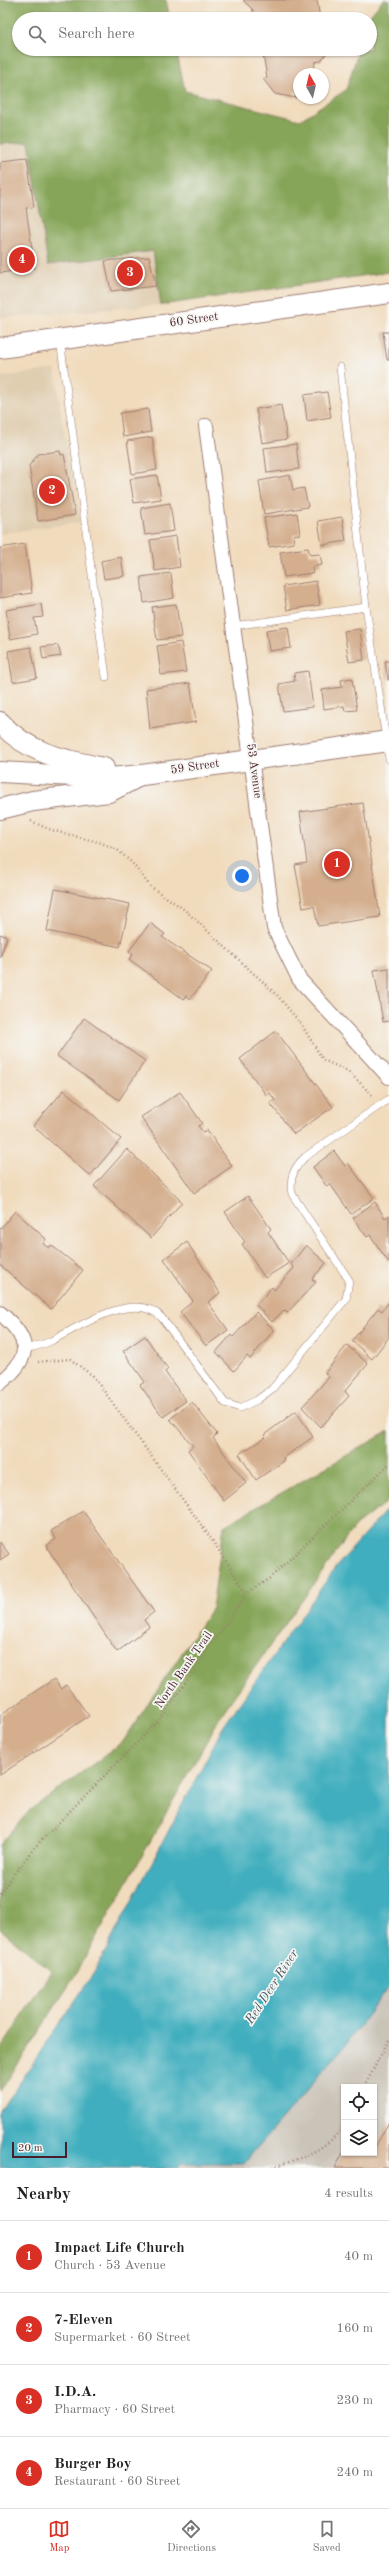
<!DOCTYPE html>
<meta charset="utf-8">
<style>
body{margin:0;font-family:"Old Standard TT",serif;background:#f6f6f6;color:#222}
.controls{position:absolute;right:12px;bottom:12px;display:grid;overflow:hidden;border-radius:0px;box-shadow:0 1px 3px #0004}
.controls button{width:36px;height:36px;display:grid;place-items:center;padding:0;border:0;border-bottom:1px solid #e0e0e0;background:#fff;color:#222;font:20px sans-serif}
.compass{position:absolute;left:293px;top:68px;width:36px;height:36px;border-radius:50%;background:#fff;box-shadow:0 1px 3px #0004;rotate:352deg}
.scale{position:absolute;left:12px;bottom:10px;width:55px;box-sizing:border-box;padding-left:4px;border:2px solid #4a1f2b;border-top:0;font-size:11px;line-height:14px;white-space:nowrap;color:#4a1f2b;-webkit-text-stroke:3px #f6f6f2;paint-order:stroke}
.you{position:absolute;left:242px;top:876px;width:14px;height:14px;margin:-10px;border:3px solid #fff;border-radius:50%;background:#1a73e8;box-shadow:0 0 0 6px #1a73e833}
.badge{display:grid;place-items:center;width:26px;height:26px;border-radius:50%;background:#d93025;color:#fff;font-size:13px;font-weight:700}
.pin{position:absolute;translate:-50% -50%;border:2px solid #fff;box-shadow:0 1px 4px #0006}
.list{margin:0;padding:0;list-style:none}
h2{display:flex;justify-content:space-between;align-items:center;height:52px;margin:0;padding:0 16px;font-size:17px}
h2 small{font-size:13px;font-weight:400;color:#767676}
.list li{display:grid;grid-template-columns:26px 1fr auto;gap:12px;align-items:center;box-sizing:border-box;height:72px;padding:0 16px;border-top:1px solid #e0e0e0}
.list b{display:block;font-size:15px;white-space:nowrap}
.list p{margin:0;font-size:13px;white-space:nowrap;color:#767676}
.list em{font-size:13px;font-style:normal;color:#767676}
.icon{flex:none;width:22px;height:22px;fill:none;stroke:currentColor;stroke-width:2;stroke-linecap:round;stroke-linejoin:round}
.map{position:relative;flex:none;width:389px;height:2168px;overflow:hidden}
.search{position:absolute;background:#fff;box-shadow:0 1px 3px #0004;left:12px;right:12px;top:12px;height:44px;display:flex;align-items:center;gap:10px;box-sizing:border-box;padding:0 14px;border-radius:22px;color:#767676;font-size:15px}
.sheet{height:340px;background:#fff}
nav{display:flex;justify-content:space-around;align-items:center;box-sizing:border-box;height:56px;border-top:1px solid #e0e0e0;background:#fff;font-size:11px;color:#767676}
nav a{display:grid;justify-items:center;gap:2px}
nav .on{color:#d93025}
.map>svg:first-child{display:block}
.built{fill:#e0ceb1}
.industrial{fill:#cac3b8;fill-rule:evenodd}
.forest{fill:#86a559;stroke:#686242}
.water{fill:#40aebe;stroke:#456674}
.building{fill:#d4ae8d}
.lines{fill:none;stroke-linecap:round;stroke-linejoin:round}
.lane-casing{stroke:#9e7d74;stroke-width:8}
.street-casing{stroke:#9e7d74;stroke-width:16}
.secondary-casing{stroke:#9e7d74;stroke-width:22}
.path{stroke:#9e7d74;stroke-width:2.5;stroke-dasharray:1 3;stroke-linecap:butt}
.lane{stroke:#fff;stroke-width:7}
.street{stroke:#fff;stroke-width:14}
.secondary{stroke:#fff;stroke-width:20}
.labels{text-anchor:middle;dominant-baseline:central;stroke-width:3.5;stroke-linejoin:round;paint-order:stroke}
.street-label{font-size:12px;fill:#4a1f2b;stroke:#f6f6f2}
.water-label{font-size:13px;font-style:italic;fill:#465866;stroke:#f6f6f2}
</style>
<div class="map">
<svg width="389" height="2168" viewBox="0 0 389 2168">
<rect width="100%" height="100%" fill="#f6f6f2"/>
<filter id="ink" filterUnits="userSpaceOnUse"><feTurbulence type="fractalNoise" baseFrequency=".025" numOctaves="2"/><feDisplacementMap in="SourceGraphic" scale="8" xChannelSelector="R" yChannelSelector="G"/><feConvolveMatrix kernelMatrix="1 2 1 2 8 2 1 2 1" color-interpolation-filters="sRGB"/></filter>
<filter id="wash" filterUnits="userSpaceOnUse"><feTurbulence type="fractalNoise" baseFrequency=".012" numOctaves="4" result="noise"/><feDisplacementMap in="SourceGraphic" scale="16" xChannelSelector="R" yChannelSelector="G"/><feGaussianBlur stdDeviation="0.9" result="paint"/><feColorMatrix in="noise" values="0 0 0 0 0 0 0 0 0 0 0 0 0 0 0 0 0 1.4 0 .05"/><feComposite in="paint" operator="in"/></filter>
<g filter="url(#wash)">
<rect width="100%" height="100%" fill="#f1dbbd"/>
<!-- built -->
<g class="built">
<path d="M29,141L48,265L153,251L161,305L0,318V145Z"/>
<path d="M55,369L62,421L81,522L0,534V377Z"/>
</g>
<!-- industrial -->
<path class="industrial" d="M389,1986V2168H179L181,2163H244L348,2042ZM344,2087H374V2153H344Z"/>
<!-- forest -->
<g class="forest">
<path d="M0,0H166L170,19H19V49H176L185,91L300,120L346,90L359,49H370V19L368,18L383,0H389V272L161,305L153,251L48,265L29,142L0,144Z"/>
<path d="M389,1431V1500L355,1526L223,1712L71,1982L0,2092V2050L51,1971L0,1929V1845L30,1810L122,1743L212,1608L224,1526Z"/>
</g>
<!-- water -->
<path class="water" d="M389,1507V1986L348,2042L244,2163H181L179,2168H0V2112L95,1971L223,1727L336,1567Z"/>
<g id="blocks">
<!-- building -->
<g class="building">
<path d="M243,0H317L320,19H254L253,10Z"/>
<path d="M258,49H329L321,61L315,62L314,74H299V90L294,91L296,98L275,94L263,79L267,78L263,54H259Z"/>
<path d="M27,160L34,207L26,208L35,268L0,273V163Z"/>
<path d="M149,257L156,286L111,291L105,261Z"/>
<path d="M383,332H389V360H387Z"/>
<path d="M327,392L331,417L307,421L304,395Z"/>
<path d="M281,405L287,439L262,443L256,409Z"/>
<path d="M148,409L151,432L123,437L120,413Z"/>
<path d="M152,437L157,470L132,474L127,441Z"/>
<path d="M296,444L299,469L267,473L264,448Z"/>
<path d="M60,451L61,455L64,454L75,515L38,521L29,466L38,454Z"/>
<path d="M157,475L161,499L134,503L130,479Z"/>
<path d="M290,475L293,490L304,488L308,507L264,514L259,481Z"/>
<path d="M170,503L174,531L145,535L141,508Z"/>
<path d="M297,513L300,534L293,535L294,543L269,547L264,518Z"/>
<path d="M342,517L346,541L322,545L318,521Z"/>
<path d="M176,536L180,567L155,571L150,540Z"/>
<path d="M25,544L32,593L0,598V548Z"/>
<path d="M308,548L310,555L320,554L322,565L312,567L313,573L284,577L280,552Z"/>
<path d="M121,557L124,576L104,579L101,561Z"/>
<path d="M171,573L174,598L144,603L141,577Z"/>
<path d="M316,581L320,605L287,610L283,586Z"/>
<path d="M41,604L43,617L34,618L37,634L10,639L6,610Z"/>
<path d="M176,604L181,637L157,640L152,607Z"/>
<path d="M288,627L291,648L269,651L266,630Z"/>
<path d="M360,629L364,660L349,662L344,631Z"/>
<path d="M181,642L186,672L161,675L157,646Z"/>
<path d="M58,645L61,656L43,659L41,647Z"/>
<path d="M31,647L37,678L13,682L8,651Z"/>
<path d="M385,661H389V680H388Z"/>
<path d="M308,671L313,707L283,711L279,684L295,681L294,673Z"/>
<path d="M352,678L357,710L345,711L344,706L324,709L322,690L342,687L341,680Z"/>
<path d="M190,683L196,722L150,729L146,689Z"/>
<path d="M363,803L380,917L318,926L314,906L303,908L295,865L307,863L300,812Z"/>
<path d="M55,889L130,904L120,947L47,931Z"/>
<path d="M150,923L165,934L162,937L212,971L190,999L186,996L183,999L129,959L133,955L129,951Z"/>
<path d="M0,934L7,937L0,958Z"/>
<path d="M389,968V1021L383,1022L374,970Z"/>
<path d="M84,1018L145,1061L119,1100L57,1056Z"/>
<path d="M276,1031L333,1107L294,1134L270,1103L275,1100L270,1093L266,1095L240,1059Z"/>
<path d="M64,1090L121,1139L90,1176L33,1126Z"/>
<path d="M180,1092L202,1123L198,1126L203,1132L207,1130L232,1166L194,1193L141,1117Z"/>
<path d="M127,1149L182,1202L151,1238L94,1186Z"/>
<path d="M334,1151L345,1166L348,1163L374,1198L351,1214L330,1184L327,1187L313,1167Z"/>
<path d="M248,1196L271,1229L268,1232L289,1263L265,1278L242,1244L245,1242L225,1212Z"/>
<path d="M375,1202L385,1218L389,1215V1263L370,1235L367,1237L353,1218Z"/>
<path d="M15,1211L46,1239L43,1244L49,1248L51,1245L83,1270L51,1309L0,1265V1229Z"/>
<path d="M187,1242L220,1293L208,1302L228,1330L206,1346L180,1312L193,1301L164,1259Z"/>
<path d="M306,1245L326,1263L312,1279L316,1282L287,1313L284,1310L272,1322L256,1305L272,1287L274,1290L294,1268L291,1264Z"/>
<path d="M389,1302V1337L372,1359L352,1341L378,1308L382,1311Z"/>
<path d="M256,1312L274,1330L250,1359L247,1356L234,1371L216,1352L231,1335L233,1337Z"/>
<path d="M145,1336L168,1369L165,1372L186,1401L163,1417L140,1385L145,1382L123,1351Z"/>
<path d="M347,1345L368,1364L345,1391L349,1396L321,1427L302,1407L329,1377L325,1373Z"/>
<path d="M192,1402L217,1434L213,1438L246,1483L224,1501L188,1450L193,1446L170,1419Z"/>
<path d="M296,1411L313,1437L283,1458L284,1461L256,1480L239,1454L266,1437L264,1435Z"/>
<path d="M83,1511L154,1612L144,1620L149,1627L117,1652L46,1546L56,1539L51,1531Z"/>
<path d="M0,1542L9,1554L0,1560Z"/>
<path d="M54,1679L61,1689L66,1685L89,1716L0,1775V1715Z"/>
<path d="M389,2122V2168H335L343,2153H374V2149Z"/>
</g>
</g>
</g>
<g filter="url(#ink)">
<use href="#blocks" fill-opacity="0" stroke="#9e7d74" stroke-width="1"/>
<g class="lines">
<!-- lane casing -->
<g class="lane-casing">
<g id="lane">
<path d="M60,340L106,677"/>
<path d="M340,367L366,607L389,759"/>
<path d="M233,626L366,607"/>
<path d="M25,1349C33,1347 43,1345 51,1341C78,1328 135,1288 162,1318L225,1403L240,1408L257,1400L272,1389L346,1299L349,1280L292,1194C289,1180 294,1167 305,1157L389,1099"/>
</g>
</g>
<!-- street casing -->
<g class="street-casing">
<g id="street">
<path d="M206,426L274,928L299,979L389,1077"/>
<path d="M0,1313C31,1339 33,1357 0,1383"/>
</g>
</g>
<!-- secondary casing -->
<g class="secondary-casing">
<g id="secondary">
<path d="M0,348L389,293"/>
<path d="M0,722C28,754 65,760 104,768"/>
<path d="M0,772L110,778L142,775L389,741"/>
<path d="M0,809L33,801L109,792L134,779"/>
</g>
</g>
<!-- path -->
<g class="path">
<path d="M31,821L51,830L102,843L119,851L132,863L151,887L185,910L277,995L301,1024L323,1060L348,1071L373,1096"/>
<path d="M38,1362L70,1359L93,1376L210,1537L247,1593"/>
<path d="M0,1893L34,1848L162,1717L247,1593L270,1578L389,1464"/>
<path d="M364,2087L389,2040"/>
<path d="M269,2168C295,2161 331,2149 344,2124"/>
</g>
<!-- lane -->
<use href="#lane" class="lane"/>
<!-- street -->
<use href="#street" class="street"/>
<!-- secondary -->
<use href="#secondary" class="secondary"/>
</g>
</g>
<g class="labels">
<!-- street labels -->
<g class="street-label">
<text transform="translate(194 320) rotate(-8)">60 Street</text>
<text transform="translate(195 767) rotate(-8)">59 Street</text>
<text transform="translate(254 771) rotate(82)">53 Avenue</text>
<text transform="translate(184 1670) rotate(-55)">North Bank Trail</text>
</g>
<!-- water labels -->
<g class="water-label">
<text transform="translate(272 1987) rotate(-57)">Red Deer River</text>
</g>
</g>
</svg>
<div class="controls">
<button><svg class="icon" aria-label="locate" viewBox="0 0 24 24"><circle cx="12" cy="12" r="6"/><path d="M12 2v4M12 18v4M2 12h4M18 12h4"/></svg></button>
<button><svg class="icon" aria-label="layers" viewBox="0 0 24 24"><path d="M12 4l9 5-9 5-9-5zM3 14l9 5 9-5"/></svg></button>
</div>
<svg class="compass" viewBox="-18 -18 36 36"><path d="M0-13l5 13h-10z" fill="#e53935"/><path d="M0 13l5-13h-10z" fill="#767676"/></svg>
<div class="scale">20 m</div>
<div class="you"></div>
<div class="pin badge" style="left:337px;top:864px">1</div>
<div class="pin badge" style="left:52px;top:491px">2</div>
<div class="pin badge" style="left:130px;top:273px">3</div>
<div class="pin badge" style="left:22px;top:260px">4</div>
<div class="search"><svg class="icon" aria-label="search" viewBox="0 0 24 24"><circle cx="10" cy="10" r="6"/><path d="M15 15l6 6"/></svg>Search here</div>
</div>
<section class="sheet">
<h2>Nearby<small>4 results</small></h2>
<ul class="list">
<li><span class="badge">1</span><div><b>Impact Life Church</b><p>Church · 53 Avenue</p></div><em>40 m</em></li>
<li><span class="badge">2</span><div><b>7-Eleven</b><p>Supermarket · 60 Street</p></div><em>160 m</em></li>
<li><span class="badge">3</span><div><b>I.D.A.</b><p>Pharmacy · 60 Street</p></div><em>230 m</em></li>
<li><span class="badge">4</span><div><b>Burger Boy</b><p>Restaurant · 60 Street</p></div><em>240 m</em></li>
</ul>
</section>
<nav>
<a class="on"><svg class="icon" aria-label="map" viewBox="0 0 24 24"><path d="M3 6l6-2 6 2 6-2v14l-6 2-6-2-6 2zM9 4v14M15 6v14"/></svg>Map</a>
<a><svg class="icon" aria-label="directions" viewBox="0 0 24 24"><path d="M12 3l9 9-9 9-9-9zM9 14v-3h6M13 9l2 2-2 2"/></svg>Directions</a>
<a><svg class="icon" aria-label="saved" viewBox="0 0 24 24"><path d="M7 4h10v16l-5-4-5 4z"/></svg>Saved</a>
</nav>
